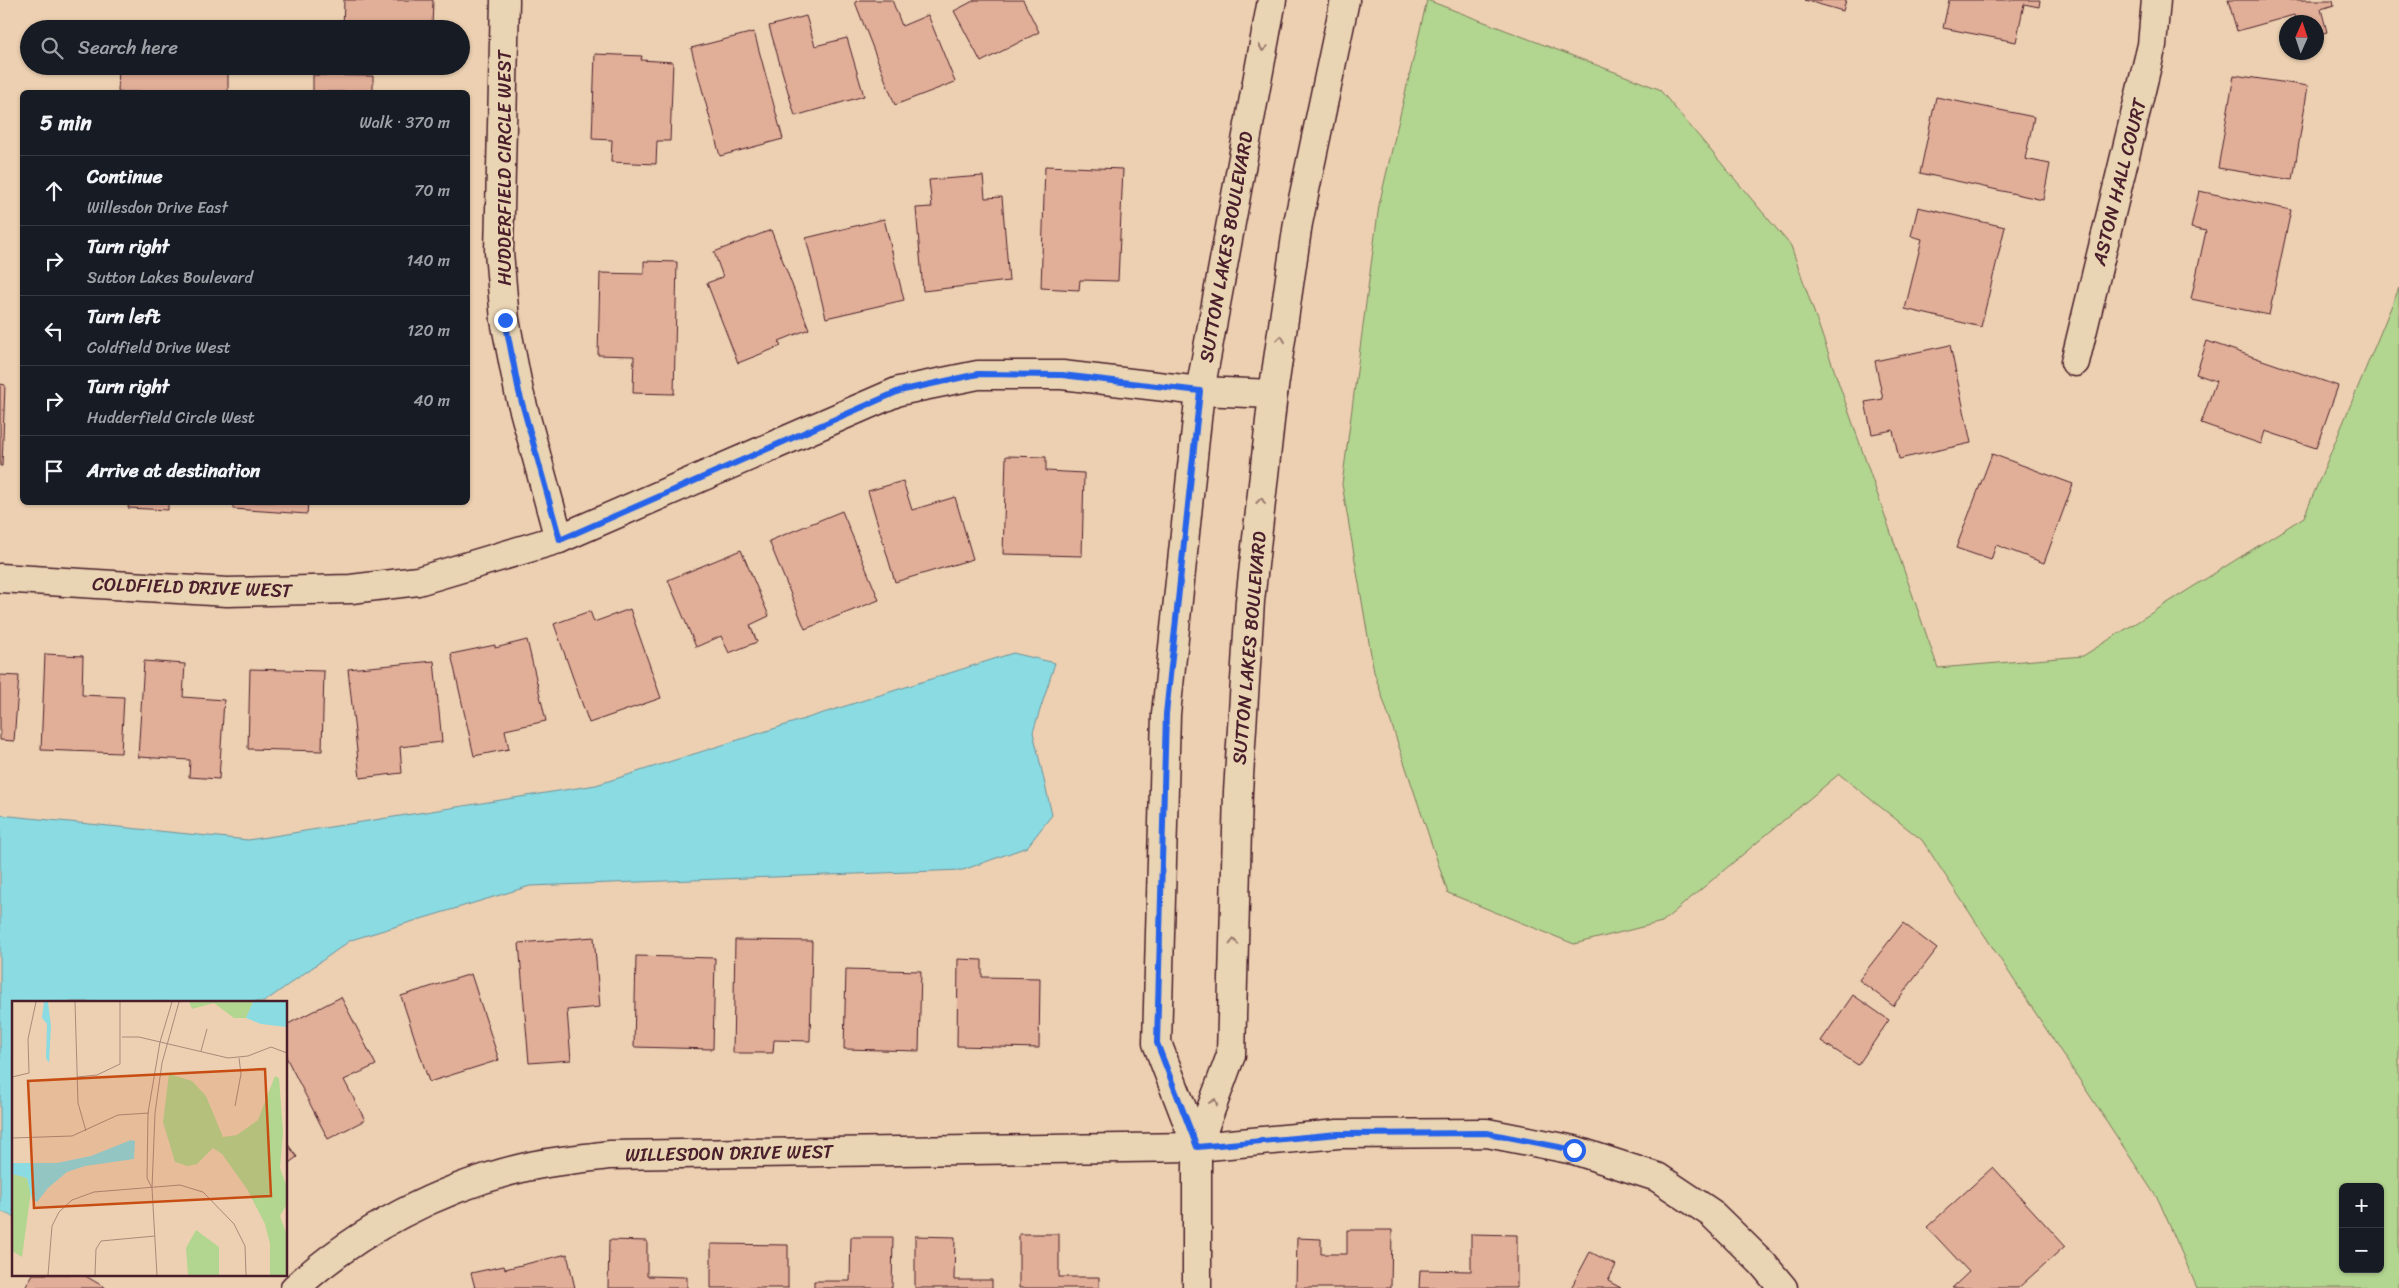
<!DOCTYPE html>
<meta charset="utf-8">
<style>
body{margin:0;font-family:Sriracha,sans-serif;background:#242831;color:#f1f3f6}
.controls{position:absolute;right:15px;bottom:15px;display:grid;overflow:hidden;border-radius:8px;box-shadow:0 1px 4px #0004}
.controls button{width:45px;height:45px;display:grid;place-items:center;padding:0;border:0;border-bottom:1px solid #363941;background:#171b24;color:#f1f3f6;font:25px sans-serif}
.compass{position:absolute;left:2279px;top:15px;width:45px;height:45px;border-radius:50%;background:#171b24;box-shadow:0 1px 4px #0004;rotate:3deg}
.stop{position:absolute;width:15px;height:15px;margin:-11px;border:4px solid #2563eb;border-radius:50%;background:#fff}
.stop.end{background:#2563eb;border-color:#fff;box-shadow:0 1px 5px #0008}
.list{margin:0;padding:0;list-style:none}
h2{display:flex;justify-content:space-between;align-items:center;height:65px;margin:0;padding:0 20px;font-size:21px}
h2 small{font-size:16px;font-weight:400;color:#9ea1a6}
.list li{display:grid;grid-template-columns:32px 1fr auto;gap:15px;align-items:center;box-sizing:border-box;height:70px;padding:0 20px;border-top:1px solid #363941}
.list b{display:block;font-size:19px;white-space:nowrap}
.list p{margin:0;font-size:16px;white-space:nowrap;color:#9ea1a6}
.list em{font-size:16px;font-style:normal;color:#9ea1a6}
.icon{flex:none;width:28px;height:28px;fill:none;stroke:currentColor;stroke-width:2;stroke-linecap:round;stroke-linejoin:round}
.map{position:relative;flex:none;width:2399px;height:1288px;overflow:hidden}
.search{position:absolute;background:#171b24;box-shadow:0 1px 4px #0004;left:20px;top:20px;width:450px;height:55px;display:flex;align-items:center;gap:12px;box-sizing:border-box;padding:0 18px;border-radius:28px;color:#9ea1a6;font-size:19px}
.panel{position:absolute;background:#171b24;box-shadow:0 1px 4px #0004;left:20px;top:90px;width:450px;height:415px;border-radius:8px}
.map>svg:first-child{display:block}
.green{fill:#b2d58f;stroke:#7e7a5d;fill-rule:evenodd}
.water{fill:#8adbe2;stroke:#709099}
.building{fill:#e1ae98;stroke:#4a1f2b}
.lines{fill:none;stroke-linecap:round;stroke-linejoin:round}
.street-casing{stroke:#4a1f2b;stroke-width:31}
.street{stroke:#e9d4b3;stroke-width:28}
.oneway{stroke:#9a7a6f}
.route{stroke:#2563eb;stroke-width:6}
.labels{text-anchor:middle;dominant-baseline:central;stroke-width:4.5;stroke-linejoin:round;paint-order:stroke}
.street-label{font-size:19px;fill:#4a1f2b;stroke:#e9d4b3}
.inset-road{fill:none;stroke:#ab897b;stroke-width:1}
.view{fill:#c84d12;fill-opacity:0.15;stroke:#c84d12;stroke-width:2.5}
.inset-edge{fill:none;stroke:#4a1f2b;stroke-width:2.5}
</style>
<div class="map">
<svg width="2399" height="1288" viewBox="0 0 2399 1288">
<rect width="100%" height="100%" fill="#ecd0b1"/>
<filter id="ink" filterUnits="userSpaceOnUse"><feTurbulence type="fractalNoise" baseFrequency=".02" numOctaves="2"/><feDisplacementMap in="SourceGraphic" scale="10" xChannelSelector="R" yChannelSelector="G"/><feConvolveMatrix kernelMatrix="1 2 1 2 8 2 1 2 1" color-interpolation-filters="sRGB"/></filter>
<g filter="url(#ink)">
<!-- green -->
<path class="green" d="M1427,0L1659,89L1791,246L1938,668L2083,656L2304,517L2399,288V1288H2197L2159,1201L1922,840L1839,774L1662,922L1574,944L1448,893L1374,672L1342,484L1379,205ZM2343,1187H2380V1269H2343Z"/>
<!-- water -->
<path class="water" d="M1013,653L1055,663L1033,732L1052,815L1027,847L963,870L530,886L351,940L264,1002H14V1217L0,1211V815L248,840L596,785Z"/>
<!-- building -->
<g class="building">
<path d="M344,0H433L432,29H343Z"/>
<path d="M860,0H892L902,26L928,15L955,82L895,105L855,2Z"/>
<path d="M1023,0L1039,32L981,62L954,11L975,0Z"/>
<path d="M1804,0H1846L1843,11Z"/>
<path d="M1949,0H2040L2039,7L2024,4L2016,42L1943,28Z"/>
<path d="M2228,0H2333L2334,5L2321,9L2327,32L2316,35V22H2296L2294,15L2237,31Z"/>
<path d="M806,16L815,46L847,38L864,96L795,116L769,26Z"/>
<path d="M754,32L783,139L720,156L691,48Z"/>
<path d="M595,54L642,56L641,60L673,62L670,141H657L656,164L611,162L612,140L592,139Z"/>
<path d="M119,66H228V92H118Z"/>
<path d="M313,75L373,76V92H313Z"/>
<path d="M2234,75L2308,86L2293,180L2218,168Z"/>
<path d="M1936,97L2034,117L2025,159L2050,164L2043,200L1920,173Z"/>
<path d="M1045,166L1123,169L1118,281L1080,280L1079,290L1041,288Z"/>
<path d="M983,176L985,198L1002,197L1009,281L923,291L916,208L932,207L929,180Z"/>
<path d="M2199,191L2291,210L2269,315L2191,299L2206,231L2191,228Z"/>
<path d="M1918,207L2005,227L1981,327L1905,309L1922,239L1911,236Z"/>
<path d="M884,219L904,300L826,318L806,238Z"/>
<path d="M771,230L809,329L779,341L781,346L738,363L707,283L723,277L714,252Z"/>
<path d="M644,261L677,262L674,394L633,393L634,356L598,355L600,273L644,274Z"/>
<path d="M2207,341L2338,386L2316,448L2265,431L2261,444L2201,423L2216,381L2196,374Z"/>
<path d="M1950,345L1971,443L1899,459L1893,430L1872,434L1865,402L1883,399L1875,361Z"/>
<path d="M0,384L5,385L2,466H0Z"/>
<path d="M1992,454L2073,484L2044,563L1996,545L1991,560L1956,548Z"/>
<path d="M1006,456L1046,457V471L1084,473L1082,556L1003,554Z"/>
<path d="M903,481L912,510L955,497L973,559L895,582L868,491Z"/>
<path d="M129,502H168V510L128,508Z"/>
<path d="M233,502H308L307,514L233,509Z"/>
<path d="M842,511L879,600L805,629L769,541Z"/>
<path d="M741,550L769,616L750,625L757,642L729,653L721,636L696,647L668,580Z"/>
<path d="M630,609L661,698L589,723L554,624L590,611L594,622Z"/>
<path d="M527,640L546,721L505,730L509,749L474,756L451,654L495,645V648Z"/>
<path d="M45,654L83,656L82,695L124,697L121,753L41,750Z"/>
<path d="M144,661L185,664L183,697L224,700L219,779L189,777L190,760L138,757Z"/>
<path d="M434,661L442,742L400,747L402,773L360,778L348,669Z"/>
<path d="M250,669L324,671L322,751L248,749Z"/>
<path d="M0,675L19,676L14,741L0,740Z"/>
<path d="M1903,923L1937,949L1893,1006L1859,980Z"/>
<path d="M594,937L600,1007L567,1010L571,1060L529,1063L519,943Z"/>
<path d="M735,940L812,941L810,1041L774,1040L773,1053H733Z"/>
<path d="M636,956L715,958L713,1049L634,1047Z"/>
<path d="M958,959L982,960V977L1040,978L1039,1048L957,1046Z"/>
<path d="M846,969L921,971L919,1051L844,1049Z"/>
<path d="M471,974L499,1060L429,1082L401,996Z"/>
<path d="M1853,995L1889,1020L1858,1065L1821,1041Z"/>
<path d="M341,997L376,1065L344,1080L365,1120L328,1139L286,1057V1025Z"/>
<path d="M286,1142L297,1157L286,1165Z"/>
<path d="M1993,1167L2065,1246L2018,1288H1952L1969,1272L1927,1227Z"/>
<path d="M1347,1230H1392L1391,1288H1296L1297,1238L1321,1239V1254H1347Z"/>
<path d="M1019,1234H1059V1277H1099V1288H1019Z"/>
<path d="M1471,1234L1517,1235V1288H1419L1420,1270L1471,1271Z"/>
<path d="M915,1236L955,1237L954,1280H992V1288H915Z"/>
<path d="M851,1237H893L892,1288H814V1281H850Z"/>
<path d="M609,1240L647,1241V1276L687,1277V1288H608Z"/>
<path d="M711,1244L788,1245V1288H711Z"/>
<path d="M1590,1252L1616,1265L1608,1281L1621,1288H1571Z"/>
<path d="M567,1254L575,1288H475L471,1273L504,1266L505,1269Z"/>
<path d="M33,1274H82L106,1288H25Z"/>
</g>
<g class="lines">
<!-- street casing -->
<g class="street-casing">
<g id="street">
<path d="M505,0L499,252L505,320L519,392L559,539"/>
<path d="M2075,362L2152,45L2156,0"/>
<path d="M0,578L227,592L351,589L418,581L559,539L899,391L978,375H1062L1200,391L1273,394"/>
<path d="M1197,1147L1157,1043L1166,714L1200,391L1272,0"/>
<path d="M295,1288C358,1230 440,1188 522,1168C550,1161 580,1159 609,1155L1197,1147L1338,1134L1487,1133L1574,1150L1657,1177L1711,1213L1762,1263L1783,1288"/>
<path d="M1197,1288V1147L1231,1055L1238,792L1250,601L1273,394L1298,223L1345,0"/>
</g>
</g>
<!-- street -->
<use href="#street" class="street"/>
</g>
<!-- one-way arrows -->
<defs><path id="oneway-chevron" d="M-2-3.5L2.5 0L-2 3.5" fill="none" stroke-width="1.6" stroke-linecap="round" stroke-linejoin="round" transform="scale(1.25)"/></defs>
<g class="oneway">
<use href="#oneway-chevron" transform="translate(1263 48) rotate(100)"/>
<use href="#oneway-chevron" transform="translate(1281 339) rotate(-82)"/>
<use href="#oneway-chevron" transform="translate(1261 501) rotate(-84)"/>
<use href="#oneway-chevron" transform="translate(1234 942) rotate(-89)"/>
<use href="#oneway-chevron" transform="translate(1214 1102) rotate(-70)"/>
</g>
</g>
<g class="lines" filter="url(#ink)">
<!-- route -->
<path class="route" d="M505,320L519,392L560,540L899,391L978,374L1062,375L1200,391L1166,714L1157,1043L1197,1147L1338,1134L1487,1133L1574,1150"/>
</g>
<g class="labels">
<!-- street labels -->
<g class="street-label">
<text transform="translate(504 168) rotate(-90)">HUDDERFIELD CIRCLE WEST</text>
<text transform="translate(2119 182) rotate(-76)">ASTON HALL COURT</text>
<text transform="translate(1226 247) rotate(-80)">SUTTON LAKES BOULEVARD</text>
<text transform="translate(192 587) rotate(2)">COLDFIELD DRIVE WEST</text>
<text transform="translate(1249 648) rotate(-85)">SUTTON LAKES BOULEVARD</text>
<text transform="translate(729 1153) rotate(-1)">WILLESDON DRIVE WEST</text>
</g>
</g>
<!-- overview -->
<g transform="translate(12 1001)">
<rect width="275" height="275" fill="#ecd0b1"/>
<path d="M177,1H241L234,17H222L202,2L180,8ZM157,73L180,80L194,95L211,136L225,134L246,119L263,75L267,77L271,131L268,167L275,186V203L268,215L275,234V274H258V243L253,223L235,188L210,153L201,147L185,163L176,165L163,161L151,121ZM0,173L15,177L19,190L10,256L0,250ZM184,229L207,246V274H176L174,247Z" fill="#b2d58f"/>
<path d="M32,1H36L39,25L37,62L34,57L35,23L30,17ZM241,1H275V26L249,23L234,17ZM119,139L123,140L122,158L73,165L55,171L36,187L25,201L20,199L15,177L0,173V162H45L79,155Z" fill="#8adbe2"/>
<path class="inset-road" d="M63,1L66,102L74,130M110,36H127L216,57L236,55L259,46L275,52M189,50L195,28M0,76L17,72L16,38L24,1M65,76L85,74L108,63V1M223,105L229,73L227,57M0,137L60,135L106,114L137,112M140,187L135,177L136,112L148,41L160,1M36,274L40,225L47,211L60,199L82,191L168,184L191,191L222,223L233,245L234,274M83,274L84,248L89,240L143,235M145,274L140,187L143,112L150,62L167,1"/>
<path class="view" d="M253,68L259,195L22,207L16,80Z"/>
<rect width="275" height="275" class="inset-edge"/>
</g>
</svg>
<div class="controls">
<button>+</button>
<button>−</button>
</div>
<svg class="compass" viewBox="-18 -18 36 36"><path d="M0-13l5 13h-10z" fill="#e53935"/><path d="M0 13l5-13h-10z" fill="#9ea1a6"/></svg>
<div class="stop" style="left:1574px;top:1150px"></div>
<div class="stop end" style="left:505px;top:320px"></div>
<div class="search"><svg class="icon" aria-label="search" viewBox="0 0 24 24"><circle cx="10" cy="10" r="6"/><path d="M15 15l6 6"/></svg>Search here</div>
<section class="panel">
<h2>5 min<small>Walk · 370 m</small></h2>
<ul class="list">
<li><svg class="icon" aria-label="ahead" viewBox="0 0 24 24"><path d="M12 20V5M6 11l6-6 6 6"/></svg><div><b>Continue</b><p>Willesdon Drive East</p></div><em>70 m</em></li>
<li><svg class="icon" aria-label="right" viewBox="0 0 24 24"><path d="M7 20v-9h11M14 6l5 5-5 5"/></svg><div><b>Turn right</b><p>Sutton Lakes Boulevard</p></div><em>140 m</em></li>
<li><svg class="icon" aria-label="left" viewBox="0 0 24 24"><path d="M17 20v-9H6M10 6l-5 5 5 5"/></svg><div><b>Turn left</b><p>Coldfield Drive West</p></div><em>120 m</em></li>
<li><svg class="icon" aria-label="right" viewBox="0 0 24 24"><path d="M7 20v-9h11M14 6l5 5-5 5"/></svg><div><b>Turn right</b><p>Hudderfield Circle West</p></div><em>40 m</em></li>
<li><svg class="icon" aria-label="arrive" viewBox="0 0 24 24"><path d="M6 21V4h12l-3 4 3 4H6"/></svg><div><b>Arrive at destination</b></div></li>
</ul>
</section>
</div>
